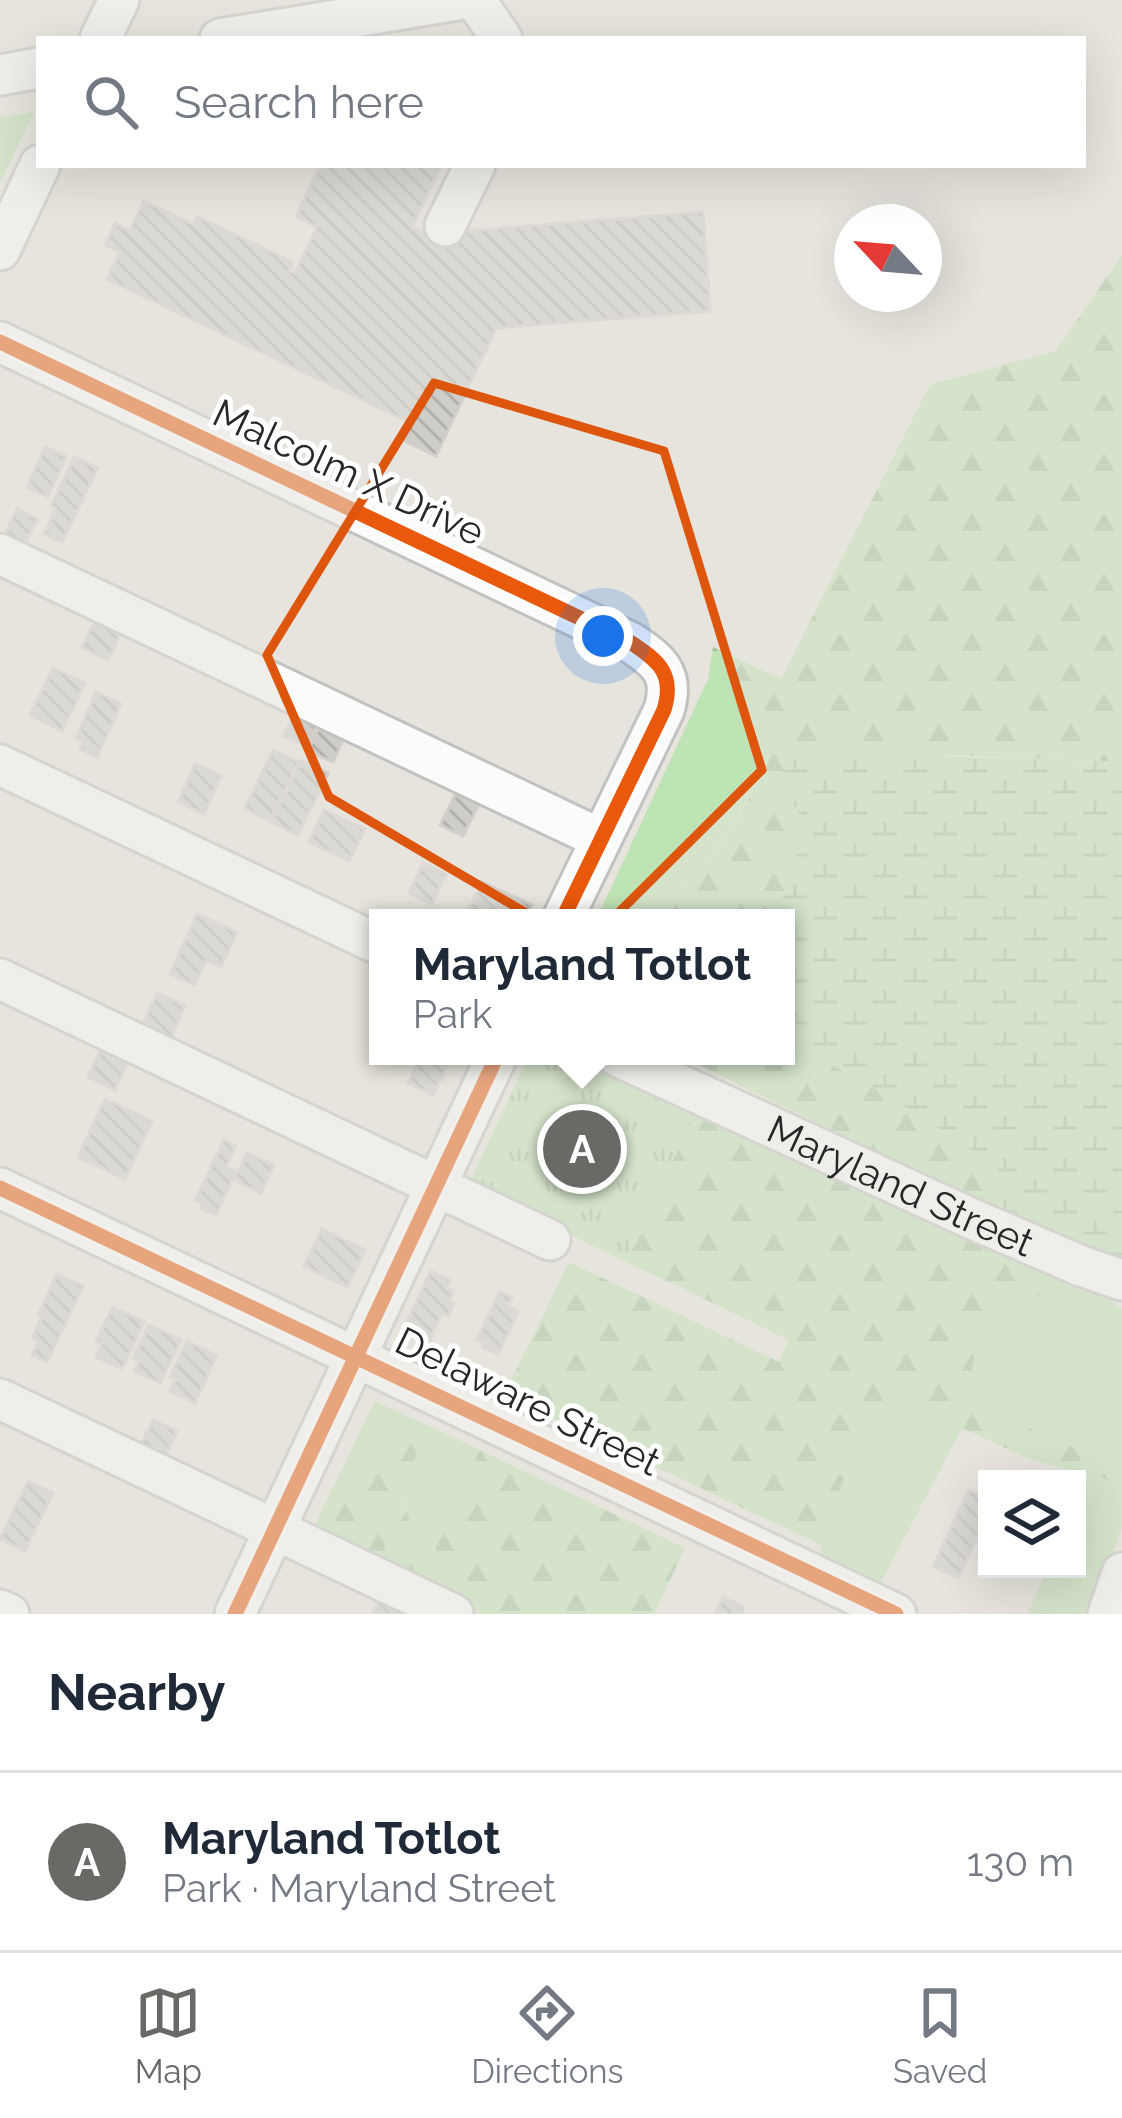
<!DOCTYPE html>
<meta charset="utf-8">
<style>
body{margin:0;font-family:Raleway,sans-serif;background:#f2f2f3;color:#1f2937}
.controls{position:absolute;right:36px;bottom:36px;display:grid;overflow:hidden;border-radius:0px;box-shadow:0 12px 48px #0002}
.controls button{width:108px;height:108px;display:grid;place-items:center;padding:0;border:0;border-bottom:3px solid #e0e1e3;background:#fff;color:#1f2937;font:60px sans-serif}
.compass{position:absolute;left:834px;top:204px;width:108px;height:108px;border-radius:50%;background:#fff;box-shadow:0 12px 48px #0002;rotate:296deg}
.you{position:absolute;left:603px;top:636px;width:42px;height:42px;margin:-30px;border:9px solid #fff;border-radius:50%;background:#1a73e8;box-shadow:0 0 0 18px #1a73e833}
.badge{display:grid;place-items:center;width:78px;height:78px;border-radius:50%;background:#6a6966;color:#fff;font-size:39px;font-weight:700}
.pin{position:absolute;translate:-50% -50%;border:6px solid #fff;box-shadow:0 3px 12px #0006}
.popup{position:absolute;left:369px;top:909px;width:426px;height:156px;box-sizing:border-box;display:grid;place-content:center;border-radius:0px;background:#fff;filter:drop-shadow(0 3px 9px #0005);font-size:39px;white-space:nowrap;color:#747a83}
.popup b{font-size:45px;color:#1f2937}
.popup::after{content:'';position:absolute;left:50%;top:100%;margin-left:-24px;border:24px solid transparent;border-top-color:#fff}
.list{margin:0;padding:0;list-style:none}
h2{display:flex;justify-content:space-between;align-items:center;height:156px;margin:0;padding:0 48px;font-size:51px}
h2 small{font-size:39px;font-weight:400;color:#747a83}
.list li{display:grid;grid-template-columns:78px 1fr auto;gap:36px;align-items:center;box-sizing:border-box;height:180px;padding:0 48px;border-top:3px solid #e0e1e3}
.list b{display:block;font-size:45px;white-space:nowrap}
.list p{margin:0;font-size:39px;white-space:nowrap;color:#747a83}
.list em{font-size:39px;font-style:normal;color:#747a83}
.icon{flex:none;width:66px;height:66px;fill:none;stroke:currentColor;stroke-width:2;stroke-linecap:round;stroke-linejoin:round}
.map{position:relative;flex:none;width:1122px;height:1614px;overflow:hidden}
.search{position:absolute;background:#fff;box-shadow:0 12px 48px #0002;left:36px;right:36px;top:36px;height:132px;display:flex;align-items:center;gap:30px;box-sizing:border-box;padding:0 42px;border-radius:0px;color:#747a83;font-size:45px}
.sheet{height:336px;background:#fff}
nav{display:flex;justify-content:space-around;align-items:center;box-sizing:border-box;height:168px;border-top:3px solid #e0e1e3;background:#fff;font-size:33px;color:#747a83}
nav a{display:grid;justify-items:center;gap:6px}
nav .on{color:#6a6966}
.map>svg:first-child{display:block}
.grass{fill:#bee3b4}
.forest{fill:url(#forest-firs)}
.wetland{fill:url(#wetland-marsh)}
.park{fill:url(#park-tufts)}
.building{fill:url(#building-back-hatch);stroke:#d1cfc8;stroke-width:3}
.lines{fill:none;stroke-linecap:round;stroke-linejoin:round}
.minor-casing{stroke:#c3c2c2;stroke-width:45}
.minor{stroke:#fbfbfa;stroke-width:39}
.cycleway-casing{stroke:#fff;stroke-width:22}
.cycleway{stroke:#e8590c;stroke-width:15}
.marked{fill:none;stroke:#de560d;stroke-width:9;stroke-linejoin:round}
.labels{text-anchor:middle;dominant-baseline:central;stroke-width:10;stroke-linejoin:round;paint-order:stroke}
.street-label{font-size:39px;fill:#272727;stroke:#fff}
</style>
<div class="map">
<svg width="1122" height="1614" viewBox="0 0 1122 1614">
<defs>
<pattern id="forest-firs" width="22" height="20" patternUnits="userSpaceOnUse" patternTransform="scale(3)"><rect width="22" height="20" fill="#bee3b4"/><path d="M5 1l3.5 6h-7zM16 11l3.5 6h-7z" fill="#a3c39b"/></pattern>
<pattern id="wetland-marsh" width="20" height="14" patternUnits="userSpaceOnUse" patternTransform="scale(3)"><rect width="20" height="14" fill="#bee3b4"/><path d="M1 5h8M5 5V1M11 12h8M15 12V8" fill="none" stroke="#a3c39b"/></pattern>
<pattern id="park-tufts" width="24" height="20" patternUnits="userSpaceOnUse" patternTransform="scale(3)"><rect width="24" height="20" fill="#bee3b4"/><path d="M3 7l-1-3M5 7V3M7 7l1-3M15 17l-1-3M17 17v-4M19 17l1-3" fill="none" stroke="#a3c39b"/></pattern>
<pattern id="building-back-hatch" width="6" height="6" patternUnits="userSpaceOnUse" patternTransform="scale(3)"><rect width="6" height="6" fill="#cfcdc7"/><path d="M-1 5l2 2M0 0l6 6M5-1l2 2" fill="none" stroke="#b2b0ab"/></pattern>
</defs>
<rect width="100%" height="100%" fill="#e6e4dc"/>
<!-- grass -->
<g class="grass">
<path d="M34,112L0,183V117Z"/>
<path d="M708,679L753,700C758,714 768,730 767,745C767,780 715,849 695,880L687,878L669,918H597Z"/>
<path d="M1047,1266L1102,1285L1115,1306L1122,1308V1440L1120,1449C1098,1451 1077,1443 1056,1448L1005,1408L979,1402L970,1376L978,1344L995,1305L1023,1301Z"/>
<path d="M375,1401L480,1450L436,1533L437,1574L422,1575L387,1556L384,1546L395,1537L409,1512L403,1492L416,1455L400,1437L380,1472L366,1479L345,1463Z"/>
<path d="M914,1407L962,1428L880,1584L818,1556L822,1546L815,1542L875,1412L891,1413Z"/>
<path d="M1078,1473L1122,1484V1526L1094,1614H1027L1048,1569H1077Z"/>
</g>
<!-- forest -->
<g class="forest">
<path d="M1122,255V762L948,755L784,785L804,825L788,890L744,918H669L688,877L696,879C720,842 772,780 766,734L742,721L752,700L708,679L713,647L781,679L930,385L1056,351Z"/>
<path d="M786,1039L893,1099L1000,1167L988,1206L680,1056H786Z"/>
<path d="M696,1112L1047,1266L1051,1280L1045,1294L1023,1301L995,1305L978,1344L970,1376L979,1402L1005,1408L1056,1448C1077,1443 1098,1451 1119,1449L1122,1440V1484L1030,1459L914,1407L891,1413L876,1412L815,1542L504,1395L569,1262L779,1362L789,1340L625,1261Z"/>
<path d="M400,1437L417,1441L416,1455L403,1492L411,1527L384,1546L387,1556L417,1561L422,1575L436,1573V1533L480,1450L685,1548L654,1614H481L311,1533L345,1463L366,1479L380,1472Z"/>
</g>
<!-- wetland -->
<path class="wetland" d="M782,751L1122,762V1263L988,1206L999,1167L893,1099L786,1039V918H744L788,890L804,825L784,785Z"/>
<!-- park -->
<path class="park" d="M529,1056H578L696,1112L625,1261L468,1186Z"/>
<!-- building -->
<g class="building">
<path d="M320,165H441L412,227L427,234L703,212L710,311L496,328L436,456L399,438L407,421L107,279L120,252L105,245L115,223L130,230L144,201L193,224L197,217L293,262L289,271L295,273L317,227L296,217Z"/>
<path d="M45,447L66,456L48,497L27,487Z"/>
<path d="M74,457L98,468L93,478L85,474L87,470L72,463Z"/>
<path d="M72,463L87,470L85,474L93,478L62,542L44,534L56,508L51,506Z"/>
<path d="M17,509L37,519L24,545L5,535Z"/>
<path d="M96,619L122,631L108,660L82,647Z"/>
<path d="M53,668L85,683L62,731L30,715Z"/>
<path d="M96,692L121,704L97,757L80,749L84,741L76,738Z"/>
<path d="M295,712L318,723L307,746L284,736Z"/>
<path d="M319,727L344,738L333,762L308,751Z"/>
<path d="M273,750L299,762L270,821L245,808Z"/>
<path d="M302,760L328,773L298,835L271,822Z"/>
<path d="M195,764L221,776L204,814L178,802Z"/>
<path d="M455,795L478,806L463,836L440,825Z"/>
<path d="M324,810L365,829L349,861L309,842Z"/>
<path d="M423,863L446,874L432,904L409,893Z"/>
<path d="M482,882L532,905L526,918H471L466,916Z"/>
<path d="M197,914L237,932L221,967L206,960L195,985L170,974Z"/>
<path d="M157,993L185,1005L171,1037L143,1025Z"/>
<path d="M103,1044L130,1057L115,1090L88,1077Z"/>
<path d="M421,1056H452L433,1095L408,1083Z"/>
<path d="M105,1099L152,1121L125,1179L78,1157Z"/>
<path d="M224,1140L236,1146L226,1167L236,1172L216,1215L201,1208L203,1204L195,1200Z"/>
<path d="M247,1153L274,1165L261,1193L234,1180Z"/>
<path d="M322,1229L365,1250L347,1287L304,1266Z"/>
<path d="M431,1271L450,1280L446,1288L453,1291L449,1301L454,1304L448,1316L442,1313L428,1344L402,1332Z"/>
<path d="M57,1274L83,1286L47,1362L32,1355L39,1341L32,1337L42,1317L38,1315Z"/>
<path d="M500,1292L512,1297L508,1306L518,1312L498,1354L483,1347L485,1343L477,1339Z"/>
<path d="M113,1307L144,1322L122,1369L96,1357L102,1344L96,1341Z"/>
<path d="M149,1325L181,1340L160,1383L134,1371L139,1361L133,1358Z"/>
<path d="M187,1341L217,1356L195,1403L170,1391L176,1379L170,1377Z"/>
<path d="M153,1420L177,1431L165,1456L141,1445Z"/>
<path d="M28,1481L53,1493L25,1551L0,1539Z"/>
<path d="M969,1490L987,1498V1518L958,1578L933,1566Z"/>
<path d="M381,1597L403,1607L400,1614H373Z"/>
<path d="M723,1597L744,1607L741,1614H715Z"/>
</g>
<g class="lines">
<!-- minor casing -->
<g class="minor-casing">
<g id="minor">
<path d="M475,0L502,39"/>
<path d="M100,39L119,0"/>
<path d="M220,39L458,0"/>
<path d="M0,75L39,68"/>
<path d="M445,226L475,165"/>
<path d="M0,250L40,165"/>
<path d="M0,342L630,642C659,661 675,674 664,710L563,918"/>
<path d="M0,554L601,839"/>
<path d="M0,765L378,944"/>
<path d="M0,979L550,1240"/>
<path id="s1" d="M617,1056L970,1218L1081,1266L1122,1280"/>
<path d="M0,1188L896,1614"/>
<path d="M0,1399L453,1614"/>
<path d="M0,1610L9,1614"/>
<path d="M235,1614L497,1056"/>
<path d="M1108,1614L1122,1573"/>
</g>
</g>
<!-- minor -->
<use href="#minor" class="minor"/>
<!-- cycleway casing -->
<g class="cycleway-casing">
<g id="cycleway">
<path d="M0,342L630,642C659,661 675,674 664,710L563,918"/>
<path d="M0,1188L896,1614"/>
<path d="M235,1614L497,1056"/>
</g>
</g>
<!-- cycleway -->
<use href="#cycleway" class="cycleway"/>
</g>
<!-- marked area -->
<path d="M0 0H1122V1614H0ZM434,383L664,451L762,770L584,947L329,797L267,655Z" fill="#e6e4dc" fill-opacity=".55" fill-rule="evenodd"/>
<path class="marked" d="M434,383L664,451L762,770L584,947L329,797L267,655Z"/>
<g class="labels">
<!-- street labels -->
<g class="street-label">
<text transform="translate(349 472) rotate(25)">Malcolm X Drive</text>
<text stroke="none"><textPath href="#s1" startOffset="312">Maryland Street</textPath></text>
<text transform="translate(528 1401) rotate(26)">Delaware Street</text>
</g>
</g>
</svg>
<div class="controls">
<button><svg class="icon" aria-label="layers" viewBox="0 0 24 24"><path d="M12 4l9 5-9 5-9-5zM3 14l9 5 9-5"/></svg></button>
</div>
<svg class="compass" viewBox="-18 -18 36 36"><path d="M0-13l5 13h-10z" fill="#e53935"/><path d="M0 13l5-13h-10z" fill="#747a83"/></svg>
<div class="you"></div>
<div class="pin badge" style="left:582px;top:1149px">A</div>
<div class="popup"><b>Maryland Totlot</b>Park</div>
<div class="search"><svg class="icon" aria-label="search" viewBox="0 0 24 24"><circle cx="10" cy="10" r="6"/><path d="M15 15l6 6"/></svg>Search here</div>
</div>
<section class="sheet">
<h2>Nearby<small></small></h2>
<ul class="list">
<li><span class="badge">A</span><div><b>Maryland Totlot</b><p>Park · Maryland Street</p></div><em>130 m</em></li>
</ul>
</section>
<nav>
<a class="on"><svg class="icon" aria-label="map" viewBox="0 0 24 24"><path d="M3 6l6-2 6 2 6-2v14l-6 2-6-2-6 2zM9 4v14M15 6v14"/></svg>Map</a>
<a><svg class="icon" aria-label="directions" viewBox="0 0 24 24"><path d="M12 3l9 9-9 9-9-9zM9 14v-3h6M13 9l2 2-2 2"/></svg>Directions</a>
<a><svg class="icon" aria-label="saved" viewBox="0 0 24 24"><path d="M7 4h10v16l-5-4-5 4z"/></svg>Saved</a>
</nav>
